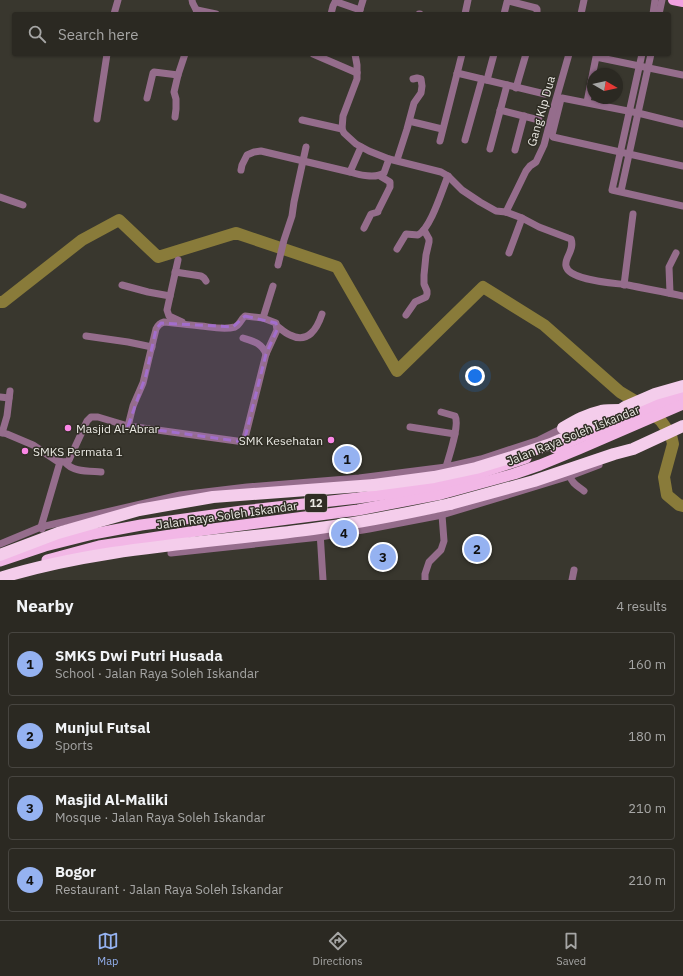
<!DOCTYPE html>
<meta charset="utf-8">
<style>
body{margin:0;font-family:"IBM Plex Sans",sans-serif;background:#37352f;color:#f1f3f6}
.compass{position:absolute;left:587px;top:68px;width:36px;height:36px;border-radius:50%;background:#2b2922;box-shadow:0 1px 3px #0004;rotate:99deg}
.you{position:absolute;left:475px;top:376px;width:14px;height:14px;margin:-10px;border:3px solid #fff;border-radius:50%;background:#1a73e8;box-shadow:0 0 0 6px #1a73e833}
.badge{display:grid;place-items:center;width:26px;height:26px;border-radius:50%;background:#95b2f1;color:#111;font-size:13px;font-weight:700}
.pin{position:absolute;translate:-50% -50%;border:2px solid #fff;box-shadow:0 1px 4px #0006}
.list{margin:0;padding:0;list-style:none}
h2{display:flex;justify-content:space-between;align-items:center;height:52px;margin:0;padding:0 16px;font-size:17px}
h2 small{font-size:13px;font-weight:400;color:#a6a6a5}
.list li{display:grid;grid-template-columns:26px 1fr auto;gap:12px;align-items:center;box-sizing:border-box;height:64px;margin:0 8px 8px;padding:0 8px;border:1px solid #474540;border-radius:4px}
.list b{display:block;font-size:15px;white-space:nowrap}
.list p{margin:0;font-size:13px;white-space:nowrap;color:#a6a6a5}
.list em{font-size:13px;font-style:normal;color:#a6a6a5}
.icon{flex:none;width:22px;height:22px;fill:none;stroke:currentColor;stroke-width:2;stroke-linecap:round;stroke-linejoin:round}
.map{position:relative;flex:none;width:683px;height:580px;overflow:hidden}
.search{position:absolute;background:#2b2922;box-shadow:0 1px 3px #0004;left:12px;right:12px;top:12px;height:44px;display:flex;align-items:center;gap:10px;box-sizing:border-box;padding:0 14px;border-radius:4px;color:#a6a6a5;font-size:15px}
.sheet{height:340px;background:#2b2922}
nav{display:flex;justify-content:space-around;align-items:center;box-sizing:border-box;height:56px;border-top:1px solid #474540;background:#2b2922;font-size:11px;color:#a6a6a5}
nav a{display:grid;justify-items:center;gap:2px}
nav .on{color:#95b2f1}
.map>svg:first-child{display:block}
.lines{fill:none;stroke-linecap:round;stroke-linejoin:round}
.river{stroke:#897b3a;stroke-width:12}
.minor{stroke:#956d8c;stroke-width:7}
.primary{stroke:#f1a1e1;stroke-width:10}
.trunk{stroke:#f2b7e6;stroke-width:11}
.motorway{stroke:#f4cdeb;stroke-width:12}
.motorway-bridge{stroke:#f4cdeb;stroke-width:12}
.marked{fill:#a26ecc;fill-opacity:0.2;stroke:#a26ecc;stroke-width:3;stroke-dasharray:8 5;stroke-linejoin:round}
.poi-dot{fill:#fb87e6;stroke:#2f2d24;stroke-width:1.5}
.labels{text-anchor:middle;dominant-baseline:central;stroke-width:3;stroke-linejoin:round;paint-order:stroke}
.shield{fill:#2f2d24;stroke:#b2b1aa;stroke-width:1}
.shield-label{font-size:11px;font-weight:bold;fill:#eae9e3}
.street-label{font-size:12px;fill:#eae9e3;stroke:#2f2d24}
.poi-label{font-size:12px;fill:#eae9e3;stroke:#2f2d24;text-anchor:start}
</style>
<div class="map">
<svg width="683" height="580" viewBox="0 0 683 580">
<rect width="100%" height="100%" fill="#39372e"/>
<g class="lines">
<!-- river -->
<path class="river" d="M0,302H3L82,240L119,220L158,257L236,233L337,267L397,371L483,287L544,325L620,392L645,407L661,421L671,435L673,444L664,477L667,495L679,505L683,506"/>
<!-- minor -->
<g class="minor">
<path d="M192,0C192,5 197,8 197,14"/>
<path d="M197,10L216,14"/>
<path d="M359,13L363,0"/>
<path d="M114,14L118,0"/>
<path d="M331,14L333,6L335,2H337L360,10"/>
<path d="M419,14H420"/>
<path d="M465,14L468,0"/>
<path d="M504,14L507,2L509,1L536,8L537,9V14"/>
<path d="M581,14L584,0"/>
<path d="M653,14L655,0"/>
<path d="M659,14L662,0"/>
<path d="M313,54L357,73"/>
<path d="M355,54L357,65V79L343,116L342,129L344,133L356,144L369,151L389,159L441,172L448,176L462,190L480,202L496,211L506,212L522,218L539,227L568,238L571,239C575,250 564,258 566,266C569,281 616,283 628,285C647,289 665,292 683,296"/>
<path d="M642,54L612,190L683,206"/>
<path d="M457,73L545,94"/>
<path d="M487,80L494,54"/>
<path d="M516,88L526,54"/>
<path d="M147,98L148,94L153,73L154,72L178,75"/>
<path d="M587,102L596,57L683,75"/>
<path d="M500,110L539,120"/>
<path d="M175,117L176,109V99L174,92L178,75L185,54"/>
<path d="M97,119L107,54"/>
<path d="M302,120L342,129"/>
<path d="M413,122L442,129"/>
<path d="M683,124L638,113L562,98L561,99L552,135L553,137L683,166"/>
<path d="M465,140L482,79"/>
<path d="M440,141L462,54"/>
<path d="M490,149L507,85"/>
<path d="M515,150L524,116"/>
<path d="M397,160L407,129L414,103L421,93L422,86L421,79L417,78L413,79"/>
<path d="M241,170L242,165L247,155L254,152L261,151L350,172L361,147"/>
<path d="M350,172C360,175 375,179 384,173L389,159"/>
<path d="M621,191L638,113L651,54"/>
<path d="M0,197L23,205"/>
<path d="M506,212L526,171L530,166L536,162L544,145L555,103L569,54"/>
<path d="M364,228L371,214L378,212V211L390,187V182L380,176"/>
<path d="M397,249L406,234L418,235C431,228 442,190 448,176"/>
<path d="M509,253L522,218"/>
<path d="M178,260L167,310L169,316L182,322"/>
<path d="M278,265L284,240L292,216L294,202L306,147"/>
<path d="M175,272L201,276L204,278L206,281"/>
<path d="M122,285L148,292L170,296"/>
<path d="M624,285L633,214"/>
<path d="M670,293L669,267L676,253"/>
<path d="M406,315L415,302L426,297L427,294V291L424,284V275L426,255L429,242V239L424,230"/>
<path d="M263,318L273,286"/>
<path d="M277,326C281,329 285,333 290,335C308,344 317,329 322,314"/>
<path d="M86,336L128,342L152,347"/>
<path d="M243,338C253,341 262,343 266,354"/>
<path d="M0,397L9,398"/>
<path d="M441,412L455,416C460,425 449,456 446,467"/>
<path d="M410,427L455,434"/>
<path d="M0,432L7,434L33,445L57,461L65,462H67L69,460L87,421L91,417H98L128,426L244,442L266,354L277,330L276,323L263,318L245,316C241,319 240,325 235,327C224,330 211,327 201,326C188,325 176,323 164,322C160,323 158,325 156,329L143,383L133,406L128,426"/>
<path d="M2,433L7,416L10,391"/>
<path d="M65,462C72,472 89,471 101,472"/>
<path d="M570,476C572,484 578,486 584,491"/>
<path d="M42,529L41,527L60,462"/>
<path d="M320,532L323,580"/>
<path d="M172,543L171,553L320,537L369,529L442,515L570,476L599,465"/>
<path d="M0,544L41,527L180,495L247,487L359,478L446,467L481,459L539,440L563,428"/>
<path d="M425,580V574L429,562L441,550L444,541L442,515"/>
<path d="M572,580L574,570"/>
</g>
<!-- primary -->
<path class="primary" d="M673,0L683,2"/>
<!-- trunk -->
<g class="trunk">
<path d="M555,448L626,418L683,393"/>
<path d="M47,560L99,546L197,531L358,510L441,494L514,474L540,465L579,449L683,404"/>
<path d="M0,561L45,546L93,534L141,525L242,511L358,498L393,493L437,485L480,473L526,458"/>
</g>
<!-- motorway -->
<g class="motorway">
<path d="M563,428C575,421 587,414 601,411C607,410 614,410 620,410"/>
<path d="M374,485L434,477L476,468L512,457L551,444L605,420L625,407L655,394L683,386"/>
<path d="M450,504L534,481L614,454L633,449L683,426"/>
</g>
<!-- motorway-bridge -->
<g class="motorway-bridge">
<path d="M0,555L58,533L139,510L213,497L374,485"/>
<path d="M0,578C101,547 208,543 313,529C359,523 404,514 450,504"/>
</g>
</g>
<!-- marked area -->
<path class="marked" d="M245,316L276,323L277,330L266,354L244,442L128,426L146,375L156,329L161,323L233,327Z"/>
<!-- markers -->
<g class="poi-dot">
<circle cx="68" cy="428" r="4"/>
<circle cx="331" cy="440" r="4"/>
<circle cx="25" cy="451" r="4"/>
</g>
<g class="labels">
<!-- shield labels -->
<rect class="shield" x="305" y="494" width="22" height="18" rx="3"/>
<g class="shield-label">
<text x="316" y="503">12</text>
</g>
<!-- street labels -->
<g class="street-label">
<text transform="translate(541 111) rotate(-74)">Gang Klp Dua</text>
<text transform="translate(573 435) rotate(-22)">Jalan Raya Soleh Iskandar</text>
<text transform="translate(227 515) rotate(-8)">Jalan Raya Soleh Iskandar</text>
</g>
<!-- poi labels -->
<g class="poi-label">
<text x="76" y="428">Masjid Al-Abrar</text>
<text x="323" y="440" text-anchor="end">SMK Kesehatan</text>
<text x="33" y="451">SMKS Permata 1</text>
</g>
</g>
</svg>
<svg class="compass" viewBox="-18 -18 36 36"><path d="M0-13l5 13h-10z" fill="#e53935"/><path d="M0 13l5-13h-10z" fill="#a6a6a5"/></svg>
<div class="you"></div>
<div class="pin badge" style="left:347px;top:459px">1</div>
<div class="pin badge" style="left:477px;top:549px">2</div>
<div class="pin badge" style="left:383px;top:557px">3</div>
<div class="pin badge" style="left:344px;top:533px">4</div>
<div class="search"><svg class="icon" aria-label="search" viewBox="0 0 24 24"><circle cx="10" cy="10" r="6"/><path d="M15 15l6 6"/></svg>Search here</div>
</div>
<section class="sheet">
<h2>Nearby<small>4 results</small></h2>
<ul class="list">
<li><span class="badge">1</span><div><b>SMKS Dwi Putri Husada</b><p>School · Jalan Raya Soleh Iskandar</p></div><em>160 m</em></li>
<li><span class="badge">2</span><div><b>Munjul Futsal</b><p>Sports</p></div><em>180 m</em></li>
<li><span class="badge">3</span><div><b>Masjid Al-Maliki</b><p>Mosque · Jalan Raya Soleh Iskandar</p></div><em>210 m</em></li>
<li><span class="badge">4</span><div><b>Bogor</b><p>Restaurant · Jalan Raya Soleh Iskandar</p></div><em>210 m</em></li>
</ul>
</section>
<nav>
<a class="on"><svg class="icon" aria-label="map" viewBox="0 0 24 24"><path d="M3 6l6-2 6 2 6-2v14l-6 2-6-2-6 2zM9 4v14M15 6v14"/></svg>Map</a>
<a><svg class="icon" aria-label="directions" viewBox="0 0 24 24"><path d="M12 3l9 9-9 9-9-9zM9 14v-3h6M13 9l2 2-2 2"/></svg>Directions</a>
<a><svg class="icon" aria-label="saved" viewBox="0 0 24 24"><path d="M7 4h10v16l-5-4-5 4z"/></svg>Saved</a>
</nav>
